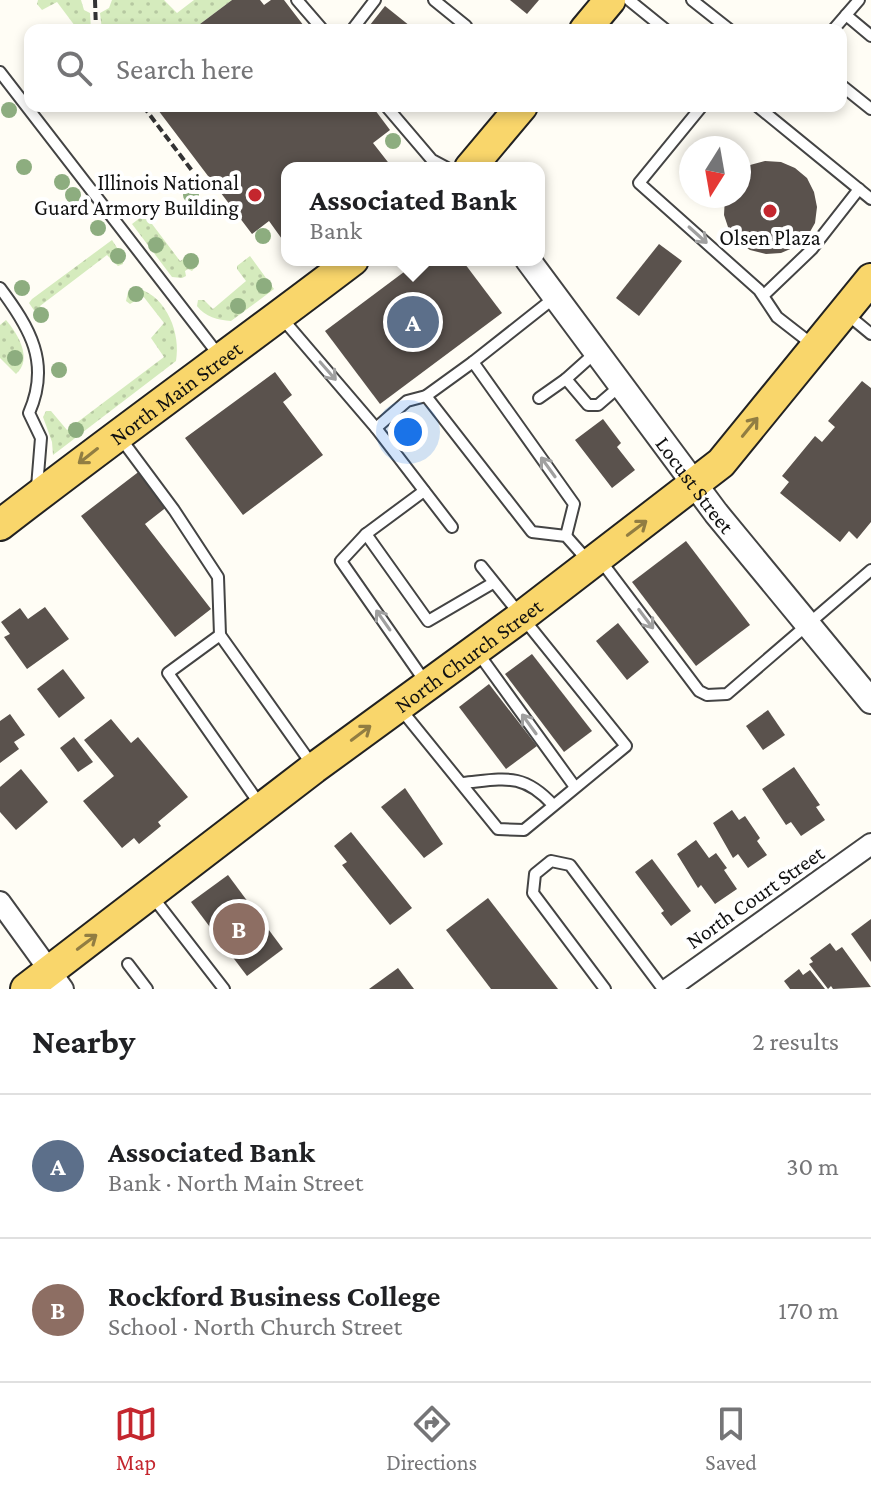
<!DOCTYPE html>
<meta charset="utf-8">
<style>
body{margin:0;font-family:"Crimson Pro",serif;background:#f6f6f6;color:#202124}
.compass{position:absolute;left:679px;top:136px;width:72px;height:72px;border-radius:50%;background:#fff;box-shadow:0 4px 12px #0003;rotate:191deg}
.you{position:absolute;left:408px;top:432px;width:28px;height:28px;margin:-20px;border:6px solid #fff;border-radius:50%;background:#1a73e8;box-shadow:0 0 0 12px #1a73e833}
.badge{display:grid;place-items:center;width:52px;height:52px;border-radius:50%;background:#c4262e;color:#fff;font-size:26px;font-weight:700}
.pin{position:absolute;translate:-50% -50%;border:4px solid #fff;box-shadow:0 2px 8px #0006}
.popup{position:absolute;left:281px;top:162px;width:264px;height:104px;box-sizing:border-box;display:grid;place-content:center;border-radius:16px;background:#fff;filter:drop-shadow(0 2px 6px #0005);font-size:26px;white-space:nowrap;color:#757577}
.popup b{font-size:30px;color:#202124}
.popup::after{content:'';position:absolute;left:50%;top:100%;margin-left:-16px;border:16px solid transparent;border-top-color:#fff}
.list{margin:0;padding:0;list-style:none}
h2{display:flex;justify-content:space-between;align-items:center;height:104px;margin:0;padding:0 32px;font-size:34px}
h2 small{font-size:26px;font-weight:400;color:#757577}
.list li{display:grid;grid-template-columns:52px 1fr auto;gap:24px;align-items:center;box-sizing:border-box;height:144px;padding:0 32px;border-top:2px solid #e0e0e0}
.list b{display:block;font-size:30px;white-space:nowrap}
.list p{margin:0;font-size:26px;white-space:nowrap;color:#757577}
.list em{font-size:26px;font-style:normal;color:#757577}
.icon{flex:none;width:44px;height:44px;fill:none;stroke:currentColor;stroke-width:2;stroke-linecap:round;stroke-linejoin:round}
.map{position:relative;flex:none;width:871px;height:989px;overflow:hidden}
.search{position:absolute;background:#fff;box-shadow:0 4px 12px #0003;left:24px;right:24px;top:24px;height:88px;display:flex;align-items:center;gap:20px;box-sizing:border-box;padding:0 28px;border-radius:16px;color:#757577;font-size:30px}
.sheet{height:392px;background:#fff}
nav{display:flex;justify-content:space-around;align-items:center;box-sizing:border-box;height:112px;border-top:2px solid #e0e0e0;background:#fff;font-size:22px;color:#757577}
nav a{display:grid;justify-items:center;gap:4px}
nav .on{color:#c4262e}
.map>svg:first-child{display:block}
.grass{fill:url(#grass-dots)}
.building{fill:#5a524d}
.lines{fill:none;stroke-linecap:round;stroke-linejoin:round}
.service-casing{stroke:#444;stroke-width:14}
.minor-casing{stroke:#444;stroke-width:24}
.tertiary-casing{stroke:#444;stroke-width:28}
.primary-casing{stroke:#222;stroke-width:34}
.path{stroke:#333;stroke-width:4;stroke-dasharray:8 4;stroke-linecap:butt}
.service{stroke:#fff;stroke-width:10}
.minor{stroke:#fff;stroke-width:20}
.tertiary{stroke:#fff;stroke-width:24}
.primary{stroke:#f9d66b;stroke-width:30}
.tree{fill:#8dad7f}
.oneway{stroke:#a0a0a0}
.oneway2{stroke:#917d42}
.poi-dot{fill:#c4262e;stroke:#fff;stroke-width:3}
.labels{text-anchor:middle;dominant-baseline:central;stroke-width:8;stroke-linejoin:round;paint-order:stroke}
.poi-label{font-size:22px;fill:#111;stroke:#fff;text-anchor:end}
.street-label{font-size:22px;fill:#111;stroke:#fff}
</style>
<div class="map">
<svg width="871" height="989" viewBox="0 0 871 989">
<defs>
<pattern id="grass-dots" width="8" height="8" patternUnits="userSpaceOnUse" patternTransform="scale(2)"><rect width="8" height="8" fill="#d5ebbd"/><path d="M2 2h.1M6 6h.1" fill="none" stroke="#b6c8a1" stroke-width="1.8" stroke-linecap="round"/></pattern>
</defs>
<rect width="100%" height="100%" fill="#fffdf5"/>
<!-- grass -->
<g class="grass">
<path d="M38,0H81L84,10L90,13L91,30H78L57,2L42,10L37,4Z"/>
<path d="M112,0H164L177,13L194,0H232L192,30H102L100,13L109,8Z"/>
<path d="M158,204L159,212L149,220L180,261L192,254L199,262L192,271L188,269L185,271L186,276L182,278L172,277L132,224Z"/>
<path d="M112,240L123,257V264L118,266L107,255L40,306L48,319L42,322L29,303L32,299Z"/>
<path d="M250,256L274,289L231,321C218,320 205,317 197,306L198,300H204L213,309L246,281L237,269V266Z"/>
<path d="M139,289C167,297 181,334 176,361L53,455L52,442L43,417L46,411H51L67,430L164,357L151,338L164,323L143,296L130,304L126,301L128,292Z"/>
<path d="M6,320C18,334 33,359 16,374L0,358V325Z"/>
</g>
<!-- building -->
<g class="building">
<path d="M232,0H260L264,5L271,0H284L307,30H192Z"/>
<path d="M510,0H539L527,14Z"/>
<path d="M385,6L415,30H366Z"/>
<path d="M155,106H372L390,130L373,143L391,166L287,168V246L269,221L252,234Z"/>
<path d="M765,161L781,162L795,168L807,178L814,192L817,207L815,223L807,237L795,247L781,253L766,254L750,250L738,242L729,230L724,215L725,196H739V173L750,165Z"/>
<path d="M659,244L682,261L639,316L616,298Z"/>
<path d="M420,260H462L502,313L380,404L325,331Z"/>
<path d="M275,372L292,395L283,402L323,455L243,515L185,438Z"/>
<path d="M862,381L871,388V522L857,539L849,531L840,542L780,493L789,482L782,476L815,436L822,442L835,427L828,421Z"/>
<path d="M603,419L621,443L617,447L635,470L612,488L575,440Z"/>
<path d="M141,470L168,506L145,524L211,609L175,637L81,516Z"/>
<path d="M686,541L750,625L696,666L632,582Z"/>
<path d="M45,607L69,639L27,669L4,637L10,634L1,622L20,608L28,619Z"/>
<path d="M618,623L649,662L627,680L596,641Z"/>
<path d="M532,654L592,731L564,752L505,674Z"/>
<path d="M63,669L85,698L59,718L37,689Z"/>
<path d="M489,684L537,746L506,769L459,707Z"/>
<path d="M768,710L785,735L763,750L746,726Z"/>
<path d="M10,714L25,735L14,742L19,749L0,763V721Z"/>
<path d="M111,719L131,743L138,737L188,797L158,822L161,826L139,844L134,838L122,848L83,801L114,776L84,740Z"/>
<path d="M74,737L93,762L78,772L60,748Z"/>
<path d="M794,767L820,805L816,807L825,820L801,836L791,822L786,825L762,789Z"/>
<path d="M21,769L48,802L16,830L0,812V787Z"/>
<path d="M405,788L443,844L424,858L381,807Z"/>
<path d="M732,810L739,820L745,816L760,838L757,841L767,855L748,868L738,854L733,858L713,823Z"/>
<path d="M351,832L412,908L390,925L342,865L347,862L334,846Z"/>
<path d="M696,840L709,858L716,853L727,868L724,870L737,889L715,904L701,885L698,888L677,854Z"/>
<path d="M652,859L691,911L671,926L661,913L664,911L635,872Z"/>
<path d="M228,875L283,949L247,976L191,902Z"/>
<path d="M488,898L558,989H491L446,930Z"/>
<path d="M871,919V962L851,934Z"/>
<path d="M830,943L836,951L842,947L871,987L833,989L831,986L828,989L809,964L813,962L810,958Z"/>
<path d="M398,968L414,989H369Z"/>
<path d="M799,969L803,975L810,970L825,989H790L784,981Z"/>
</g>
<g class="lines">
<!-- service casing -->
<g class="service-casing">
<g id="service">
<path d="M297,0L323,30"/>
<path d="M434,0L466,26"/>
<path d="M629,0L666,30"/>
<path d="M692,0L730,30"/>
<path d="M846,15L871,36"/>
<path d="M352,30L375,0"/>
<path d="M833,30L859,0"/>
<path d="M0,72L221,358"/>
<path d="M841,85L871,109"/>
<path d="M386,106L432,160L447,168"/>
<path d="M702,106L639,183L759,290L777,317L813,345"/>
<path d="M757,106L871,199"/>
<path d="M0,288C30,328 51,363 29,413L41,438L37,487"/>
<path d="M764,295L812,249L859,189"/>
<path d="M848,315L871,334"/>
<path d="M281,317L376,428L452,527"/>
<path d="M595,353L566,379L588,405H598L620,386"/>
<path d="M473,362L574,504L566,536"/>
<path d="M426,396L532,532L566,536L589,562"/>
<path d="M539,398L566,379"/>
<path d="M376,428L407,401L426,396L473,362L554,298"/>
<path d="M119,436L174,510L218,577L220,635"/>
<path d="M424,491L366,534L341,561L426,683"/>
<path d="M366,534L428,621L493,583"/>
<path d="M601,561L699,691L707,695L727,694L871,570"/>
<path d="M478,653L575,787"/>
<path d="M399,707L498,829L524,830L626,746L481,566"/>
<path d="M463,783C504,779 523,772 553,805"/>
<path d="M261,806L168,673L220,635L313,766"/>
<path d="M152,896L224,989"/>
<path d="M128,964L147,989"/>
<path d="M605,989L533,893L535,874L551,861L570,865L663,989"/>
</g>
</g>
<!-- minor casing -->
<g class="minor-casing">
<g id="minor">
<path d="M0,902L63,989"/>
<path d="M668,989L871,844"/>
</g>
</g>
<!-- tertiary casing -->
<g class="tertiary-casing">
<g id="tertiary">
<path id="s1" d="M528,260L716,513L871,701"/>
</g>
</g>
<!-- primary casing -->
<g class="primary-casing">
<g id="primary">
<path d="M585,30L610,0"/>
<path d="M470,168L522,106"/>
<path id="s2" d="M0,525C116,435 236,349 353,260"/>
<path id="s3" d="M26,989L314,768L521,617L721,463L871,279"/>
</g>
</g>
<!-- path -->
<g class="path">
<path d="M95,0L96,30"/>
<path d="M143,106L193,172"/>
</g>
<!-- service -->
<use href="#service" class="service"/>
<!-- minor -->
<use href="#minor" class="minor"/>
<!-- tertiary -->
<use href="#tertiary" class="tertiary"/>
<!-- primary -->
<use href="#primary" class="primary"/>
</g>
<!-- trees -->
<g class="tree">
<circle cx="9" cy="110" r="8"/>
<circle cx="393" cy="141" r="8"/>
<circle cx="24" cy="167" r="8"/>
<circle cx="62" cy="182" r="8"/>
<circle cx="73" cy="195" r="8"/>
<circle cx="191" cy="195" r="8"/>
<circle cx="151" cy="212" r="8"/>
<circle cx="98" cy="228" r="8"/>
<circle cx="263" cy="236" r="8"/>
<circle cx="156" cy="245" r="8"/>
<circle cx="118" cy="256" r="8"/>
<circle cx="191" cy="261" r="8"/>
<circle cx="264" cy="286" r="8"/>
<circle cx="22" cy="288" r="8"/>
<circle cx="136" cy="294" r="8"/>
<circle cx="238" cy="306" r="8"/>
<circle cx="41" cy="315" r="8"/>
<circle cx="15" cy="358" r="8"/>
<circle cx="59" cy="370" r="8"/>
<circle cx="76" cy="430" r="8"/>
</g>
<!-- one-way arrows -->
<defs><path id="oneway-shaft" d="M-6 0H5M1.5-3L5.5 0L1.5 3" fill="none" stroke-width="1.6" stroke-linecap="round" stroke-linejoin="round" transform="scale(2)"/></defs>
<g class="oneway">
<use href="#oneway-shaft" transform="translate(698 235) rotate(42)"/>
<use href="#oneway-shaft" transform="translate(328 371) rotate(49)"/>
<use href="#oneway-shaft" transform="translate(548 467) rotate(-126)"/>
<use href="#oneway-shaft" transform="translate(646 619) rotate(53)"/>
<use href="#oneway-shaft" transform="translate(383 620) rotate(-125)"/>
<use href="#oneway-shaft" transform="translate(529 724) rotate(-126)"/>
</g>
<g class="oneway2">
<use href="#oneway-shaft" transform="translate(750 427) rotate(-51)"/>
<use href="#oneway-shaft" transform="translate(88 456) rotate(142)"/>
<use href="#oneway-shaft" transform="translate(637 528) rotate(-37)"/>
<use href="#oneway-shaft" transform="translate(361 733) rotate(-37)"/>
<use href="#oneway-shaft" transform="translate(87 942) rotate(-37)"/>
</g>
<!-- markers -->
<g class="poi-dot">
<circle cx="255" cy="195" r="8"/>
<circle cx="770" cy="211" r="8"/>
</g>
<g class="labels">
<!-- poi labels -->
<g class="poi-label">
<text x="239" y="182">Illinois National<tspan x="239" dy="25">Guard Armory Building</tspan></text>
<text x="770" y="237" text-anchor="middle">Olsen Plaza</text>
</g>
<!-- street labels -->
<g class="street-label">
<text stroke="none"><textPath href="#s2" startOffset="220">North Main Street</textPath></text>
<text stroke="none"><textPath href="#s1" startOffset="280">Locust Street</textPath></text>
<text stroke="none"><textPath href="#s3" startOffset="554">North Church Street</textPath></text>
<text transform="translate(755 897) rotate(-35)">North Court Street</text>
</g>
</g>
</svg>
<svg class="compass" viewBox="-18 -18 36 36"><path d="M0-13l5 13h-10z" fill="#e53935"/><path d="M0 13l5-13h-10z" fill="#757577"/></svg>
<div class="you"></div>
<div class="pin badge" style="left:413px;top:322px;background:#5c6f8a">A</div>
<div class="popup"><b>Associated Bank</b>Bank</div>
<div class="pin badge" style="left:239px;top:929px;background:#8d6e63">B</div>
<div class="search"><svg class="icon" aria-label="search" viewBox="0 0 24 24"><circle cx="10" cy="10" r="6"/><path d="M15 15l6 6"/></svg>Search here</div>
</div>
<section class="sheet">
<h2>Nearby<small>2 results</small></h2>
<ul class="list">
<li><span class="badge" style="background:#5c6f8a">A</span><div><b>Associated Bank</b><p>Bank · North Main Street</p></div><em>30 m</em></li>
<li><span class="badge" style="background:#8d6e63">B</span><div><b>Rockford Business College</b><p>School · North Church Street</p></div><em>170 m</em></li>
</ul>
</section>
<nav>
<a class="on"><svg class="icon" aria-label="map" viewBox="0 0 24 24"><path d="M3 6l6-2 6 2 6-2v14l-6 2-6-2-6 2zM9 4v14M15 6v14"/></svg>Map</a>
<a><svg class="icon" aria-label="directions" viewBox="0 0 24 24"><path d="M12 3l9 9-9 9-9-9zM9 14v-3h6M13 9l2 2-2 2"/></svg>Directions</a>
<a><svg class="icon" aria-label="saved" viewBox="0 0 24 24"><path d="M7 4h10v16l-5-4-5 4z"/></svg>Saved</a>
</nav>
